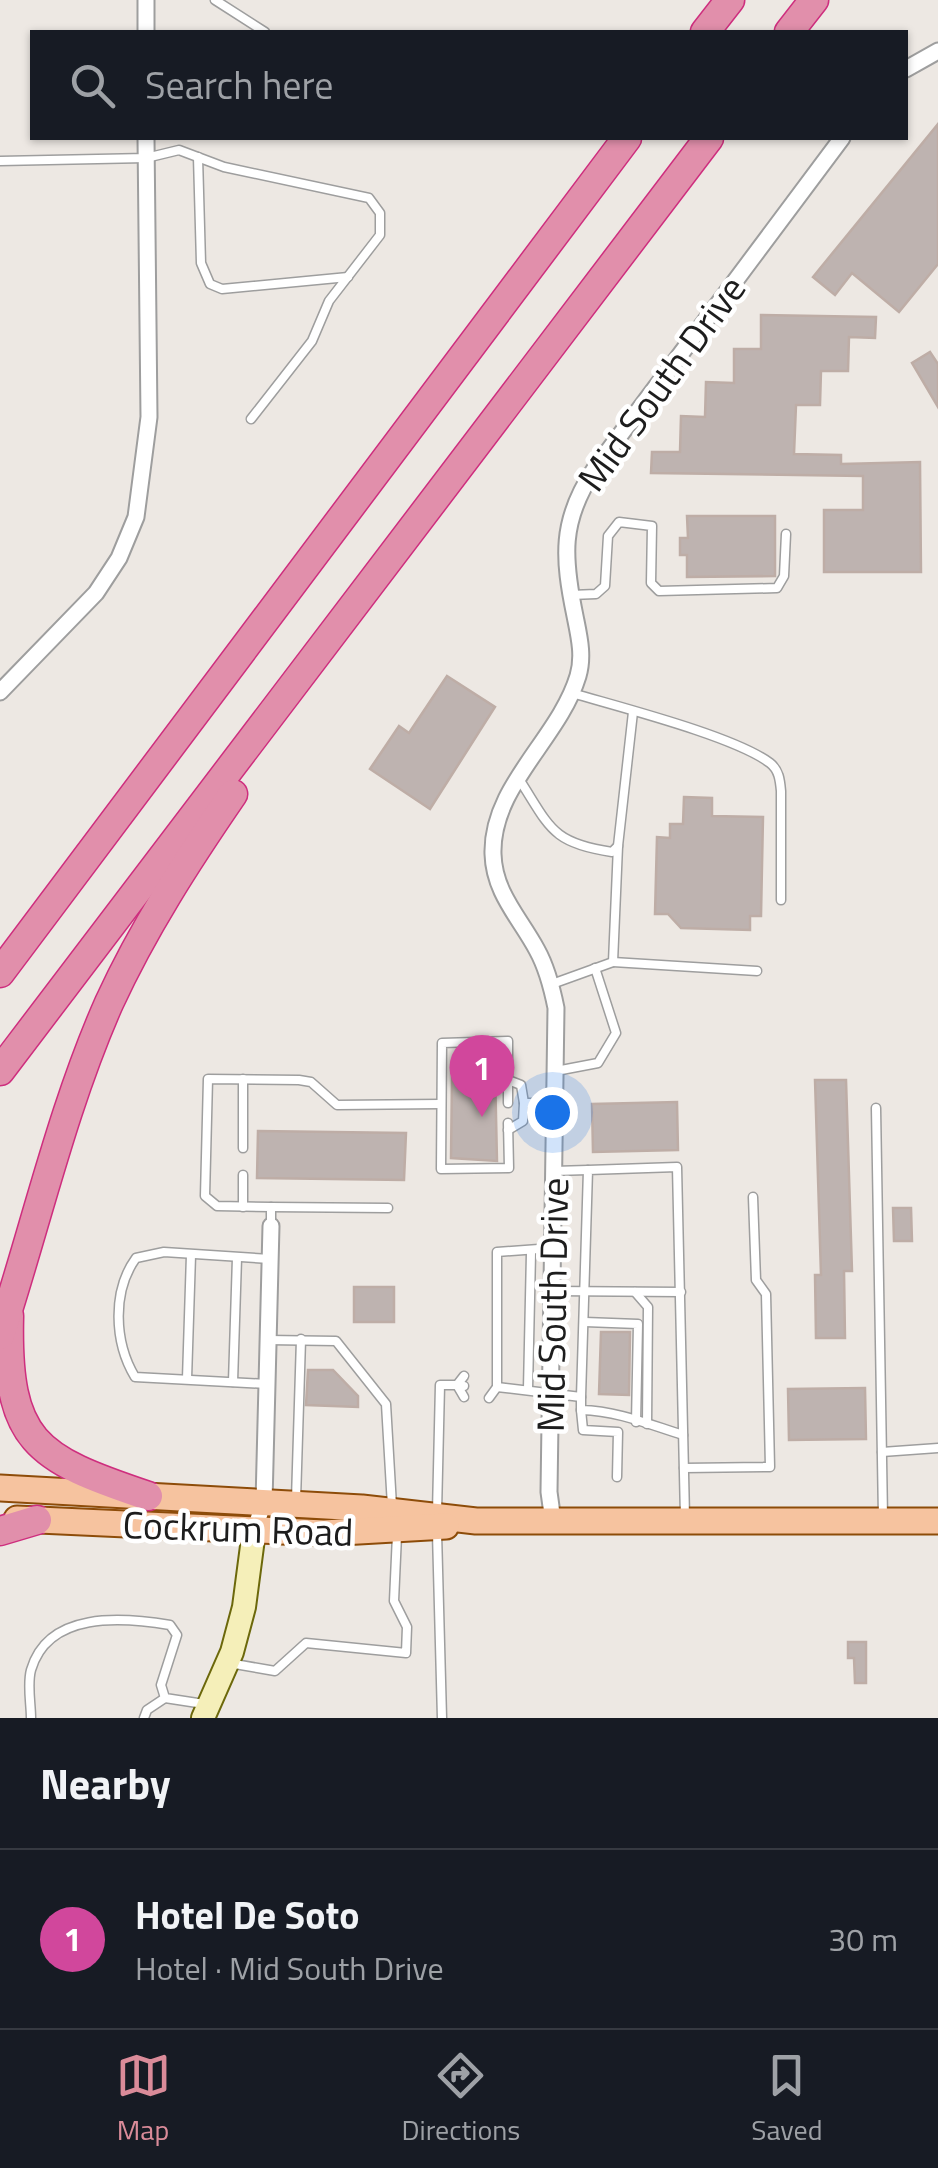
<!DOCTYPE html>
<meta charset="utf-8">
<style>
body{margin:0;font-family:"Titillium Web",sans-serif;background:#242831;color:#f1f3f6}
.you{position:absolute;left:552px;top:1112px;width:35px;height:35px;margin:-25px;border:8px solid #fff;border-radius:50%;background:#1a73e8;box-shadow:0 0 0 15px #1a73e833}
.badge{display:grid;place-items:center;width:65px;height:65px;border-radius:50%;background:#da8b99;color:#fff;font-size:32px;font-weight:700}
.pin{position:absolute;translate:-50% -82px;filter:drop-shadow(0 2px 5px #0008)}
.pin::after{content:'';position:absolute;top:52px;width:35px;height:30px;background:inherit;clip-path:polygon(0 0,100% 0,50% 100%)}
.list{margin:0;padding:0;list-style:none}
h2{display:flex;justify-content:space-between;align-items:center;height:130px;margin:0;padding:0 40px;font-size:42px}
h2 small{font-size:32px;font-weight:400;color:#9ea1a6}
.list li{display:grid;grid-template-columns:65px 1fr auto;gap:30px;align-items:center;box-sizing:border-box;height:180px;padding:0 40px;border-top:2px solid #363941}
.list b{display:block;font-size:38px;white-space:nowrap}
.list p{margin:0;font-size:32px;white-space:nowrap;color:#9ea1a6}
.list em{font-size:32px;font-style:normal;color:#9ea1a6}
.icon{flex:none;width:55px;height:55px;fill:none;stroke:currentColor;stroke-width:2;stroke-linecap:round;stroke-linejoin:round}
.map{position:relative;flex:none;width:938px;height:1718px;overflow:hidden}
.search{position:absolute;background:#171b24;box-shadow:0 2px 8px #0004;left:30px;right:30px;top:30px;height:110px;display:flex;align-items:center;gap:25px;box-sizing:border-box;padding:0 35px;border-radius:0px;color:#9ea1a6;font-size:38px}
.sheet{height:310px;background:#171b24}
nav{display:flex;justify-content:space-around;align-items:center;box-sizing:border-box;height:140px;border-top:2px solid #363941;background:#171b24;font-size:28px;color:#9ea1a6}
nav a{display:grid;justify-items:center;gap:5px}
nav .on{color:#da8b99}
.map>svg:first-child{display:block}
.building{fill:#beb3b0;stroke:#beada6;stroke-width:2.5}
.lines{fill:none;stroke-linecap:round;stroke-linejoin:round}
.lane-casing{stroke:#9e9e9e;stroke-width:11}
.street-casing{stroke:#9e9e9e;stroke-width:19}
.secondary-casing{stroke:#6c680b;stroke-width:26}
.primary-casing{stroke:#8d4c09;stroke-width:29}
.highway-casing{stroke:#ce2e7e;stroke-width:31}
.lane{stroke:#fff;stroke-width:8}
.street{stroke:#fff;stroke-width:15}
.secondary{stroke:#f5efb9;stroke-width:22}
.primary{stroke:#f6c39f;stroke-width:25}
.highway{stroke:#e18fab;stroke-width:28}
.labels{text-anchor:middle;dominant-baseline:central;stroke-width:9;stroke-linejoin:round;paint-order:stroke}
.street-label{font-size:38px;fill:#1d1d1d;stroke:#fff}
</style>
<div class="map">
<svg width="938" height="1718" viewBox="0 0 938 1718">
<rect width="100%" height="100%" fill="#ede8e3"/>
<!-- building -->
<g class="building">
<path d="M938,124V264L899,312L852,273L835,295L813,277Z"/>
<path d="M761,315L876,317L875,338L849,337L848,371H821L820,405H796L794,454L841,455V464L920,462L921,572H824V510H863V476L651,473L652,452H680L681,416L705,417L706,382L734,383V349H761Z"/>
<path d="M930,352L938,364V407L912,363Z"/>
<path d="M687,516H775V576L687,577V555H680V538H688Z"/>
<path d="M447,676L495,707L430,809L370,769L399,726L409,733Z"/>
<path d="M684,797L712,798V816L763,817L761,916H750V930L681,928L668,914H655L657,837L670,838V824H683Z"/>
<path d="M459,1069L495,1070L497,1161L451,1158L452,1077H459Z"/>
<path d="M815,1080H846L852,1271H844L845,1338H816L815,1275H821Z"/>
<path d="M677,1102L678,1150L593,1152L592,1104Z"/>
<path d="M258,1131L406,1133L404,1180L257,1178Z"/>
<path d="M893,1208H911L912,1241H894Z"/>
<rect x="354" y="1287" width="40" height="35"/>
<path d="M601,1332H630L629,1395L599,1394Z"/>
<path d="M308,1370H333L358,1396V1407L306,1405Z"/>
<path d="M865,1388L866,1439L789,1440L788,1389Z"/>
<path d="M848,1642H866V1683H855L854,1658H848Z"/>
</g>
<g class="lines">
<!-- lane casing -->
<g class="lane-casing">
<g id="lane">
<path d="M215,0L265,32"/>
<path d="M198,157L201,263L210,284L222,289L348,277"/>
<path d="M0,161L146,158L179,150L224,167L369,198L380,213V235L329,301L312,341L251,419"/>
<path d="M571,595L596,594L605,586L608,536L619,522L652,526L651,583L659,591L777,588L784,576L786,534"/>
<path d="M572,693C619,707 734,736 770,763C779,770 780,780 781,791V900"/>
<path d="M519,779C550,827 551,843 612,852L618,846"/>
<path d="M613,962L757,971"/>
<path d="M552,984L613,962L618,846L633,712"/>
<path d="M556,1071L598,1063L616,1033L595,968"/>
<path d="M243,1079V1148"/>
<path d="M508,1080V1103"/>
<path d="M876,1108L883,1517"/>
<path d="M508,1123L509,1168L441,1169L442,1043L508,1041V1080L521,1085L524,1103H556"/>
<path d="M508,1130L523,1121L524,1103"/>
<path d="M554,1171L588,1170"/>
<path d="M243,1207V1175"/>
<path d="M271,1207L388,1208"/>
<path d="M271,1226V1207L217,1206L205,1196L208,1079L299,1080L311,1082L337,1105L441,1104"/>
<path d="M552,1291L681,1292"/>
<path d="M635,1292L648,1307L647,1424"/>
<path d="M585,1322L638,1324L636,1422"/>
<path d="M268,1340L336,1341L386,1404L392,1506"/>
<path d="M187,1379L191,1255"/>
<path d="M233,1382L237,1258"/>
<path d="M267,1384L135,1377C114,1342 112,1291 136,1258L164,1252L270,1259"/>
<path d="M497,1387L581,1397L588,1170L677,1167L685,1517"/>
<path d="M528,1389L531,1253"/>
<path d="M464,1397L457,1385L464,1386"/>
<path d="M581,1397V1410C618,1411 648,1424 683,1435"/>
<path d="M489,1398L497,1387V1252L552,1248"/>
<path d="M581,1410L583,1430L618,1432L617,1477"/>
<path d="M882,1452L938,1448"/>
<path d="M684,1468L770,1467L766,1294L756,1280L753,1197"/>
<path d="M296,1499L301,1339"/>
<path d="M437,1512L440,1385H457L464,1376"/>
<path d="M437,1533L442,1718"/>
<path d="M229,1663L275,1671L306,1643L406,1653L407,1627L394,1601L397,1535"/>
<path d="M31,1718C31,1704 27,1684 31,1670C48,1611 122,1617 170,1625L177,1635L161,1685L165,1698L204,1704"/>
<path d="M144,1718L147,1710L165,1698"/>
</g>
</g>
<!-- street casing -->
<g class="street-casing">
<g id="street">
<path d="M146,32V0"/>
<path d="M906,69L938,51"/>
<path d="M0,692L96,593L119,558L136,517L149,417L146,138"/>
<path d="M553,1521L549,1492L556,1008C552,988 547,968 537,950C520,918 494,893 493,854C491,786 559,739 578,676C584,656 579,636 575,616C563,558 560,521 594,470L842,138"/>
<path d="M254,1531L264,1502L271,1226"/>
</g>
</g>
<!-- secondary casing -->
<g class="secondary-casing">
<path id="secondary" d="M203,1718L232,1652L244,1607L254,1531"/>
</g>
<!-- primary casing -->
<g class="primary-casing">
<g id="primary">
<path d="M0,1488L362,1508L476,1521H938"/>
<path d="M17,1519L324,1533L446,1526"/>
</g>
</g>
<!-- highway casing -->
<g class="highway-casing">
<g id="highway">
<path d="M705,32L730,0"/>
<path d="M789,32L814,0"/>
<path d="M0,973L627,138"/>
<path d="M0,1071L709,138"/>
<path d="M9,1316C6,1442 35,1458 148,1496"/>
<path d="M0,1335C36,1225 62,1109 109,1003C143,929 187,861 233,794"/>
<path d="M0,1531L37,1520"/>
</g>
</g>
<!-- lane -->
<use href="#lane" class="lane"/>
<!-- street -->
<use href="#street" class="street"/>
<!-- secondary -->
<use href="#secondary" class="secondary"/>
<!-- primary -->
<use href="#primary" class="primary"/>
<!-- highway -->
<use href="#highway" class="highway"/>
</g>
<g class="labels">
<!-- street labels -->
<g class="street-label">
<text transform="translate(661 383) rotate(-54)">Mid South Drive</text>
<text transform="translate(552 1305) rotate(-89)">Mid South Drive</text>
<text transform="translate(238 1528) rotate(2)">Cockrum Road</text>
</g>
</g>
</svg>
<div class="you"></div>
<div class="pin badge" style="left:482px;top:1117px;background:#d1479c">1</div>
<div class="search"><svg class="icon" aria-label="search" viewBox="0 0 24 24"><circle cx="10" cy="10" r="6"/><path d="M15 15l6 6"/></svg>Search here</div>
</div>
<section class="sheet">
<h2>Nearby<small></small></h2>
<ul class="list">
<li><span class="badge" style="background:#d1479c">1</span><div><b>Hotel De Soto</b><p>Hotel · Mid South Drive</p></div><em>30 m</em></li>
</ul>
</section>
<nav>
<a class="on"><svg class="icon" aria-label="map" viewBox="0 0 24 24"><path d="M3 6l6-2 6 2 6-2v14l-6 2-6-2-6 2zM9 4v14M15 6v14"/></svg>Map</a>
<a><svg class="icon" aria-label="directions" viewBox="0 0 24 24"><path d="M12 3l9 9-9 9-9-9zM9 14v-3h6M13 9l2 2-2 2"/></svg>Directions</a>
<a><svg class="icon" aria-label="saved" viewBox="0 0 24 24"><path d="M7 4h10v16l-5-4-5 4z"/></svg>Saved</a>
</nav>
